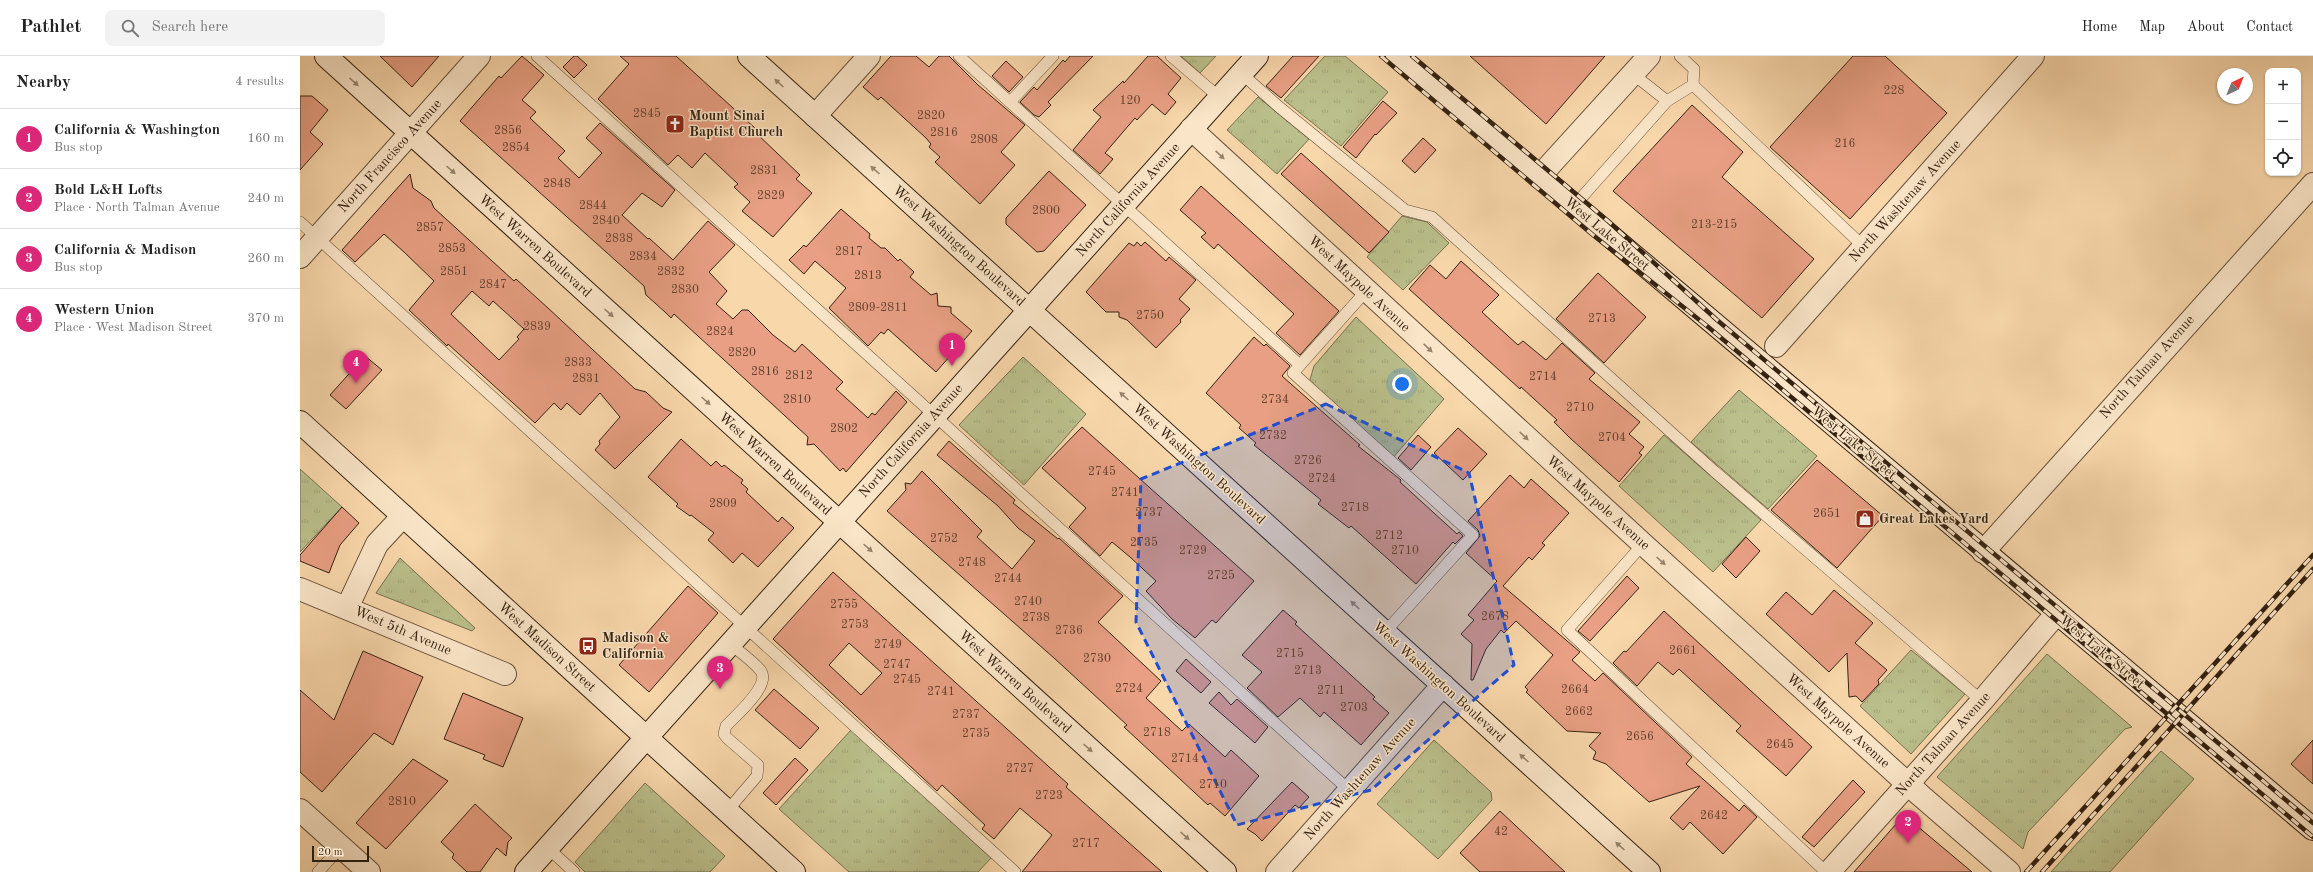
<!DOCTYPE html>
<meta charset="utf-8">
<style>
body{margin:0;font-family:"Old Standard TT",serif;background:#f2f2f2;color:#222}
.controls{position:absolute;right:12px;top:12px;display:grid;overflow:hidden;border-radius:8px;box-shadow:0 1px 3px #0004}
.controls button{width:36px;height:36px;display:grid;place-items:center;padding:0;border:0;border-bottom:1px solid #e0e0e0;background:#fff;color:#222;font:20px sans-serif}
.compass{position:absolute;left:1917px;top:12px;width:36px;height:36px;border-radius:50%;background:#fff;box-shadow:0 1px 3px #0004;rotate:43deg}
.scale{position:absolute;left:12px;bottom:10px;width:57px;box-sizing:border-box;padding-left:4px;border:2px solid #342211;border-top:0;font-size:11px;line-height:14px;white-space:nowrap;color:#342211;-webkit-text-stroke:3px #fae5c8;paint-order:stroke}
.you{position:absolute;left:1102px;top:328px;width:14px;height:14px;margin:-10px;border:3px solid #fff;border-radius:50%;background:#1a73e8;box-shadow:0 0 0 6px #1a73e833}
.badge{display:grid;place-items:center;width:26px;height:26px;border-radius:50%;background:#db2777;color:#fff;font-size:13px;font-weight:700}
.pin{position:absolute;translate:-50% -33px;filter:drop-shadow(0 1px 2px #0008)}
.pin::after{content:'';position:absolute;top:21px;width:14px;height:12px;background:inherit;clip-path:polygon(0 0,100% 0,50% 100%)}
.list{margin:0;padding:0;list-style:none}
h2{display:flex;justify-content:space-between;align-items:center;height:52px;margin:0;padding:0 16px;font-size:17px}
h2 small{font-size:13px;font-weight:400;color:#767676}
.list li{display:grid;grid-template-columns:26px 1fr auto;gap:12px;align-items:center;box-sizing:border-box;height:60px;padding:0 16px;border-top:1px solid #e0e0e0}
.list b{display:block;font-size:15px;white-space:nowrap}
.list p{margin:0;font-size:13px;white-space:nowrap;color:#767676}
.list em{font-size:13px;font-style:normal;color:#767676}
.icon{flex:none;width:22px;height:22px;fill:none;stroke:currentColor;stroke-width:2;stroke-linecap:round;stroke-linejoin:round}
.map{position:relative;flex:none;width:2013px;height:816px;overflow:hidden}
header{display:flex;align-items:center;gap:24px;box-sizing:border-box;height:56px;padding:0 20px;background:#fff;border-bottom:1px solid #e0e0e0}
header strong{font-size:19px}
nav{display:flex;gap:22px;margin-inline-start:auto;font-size:14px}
.search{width:280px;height:36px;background:#f2f2f2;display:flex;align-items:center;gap:10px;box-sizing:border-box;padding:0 14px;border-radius:8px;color:#767676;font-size:15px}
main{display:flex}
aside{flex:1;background:#fff}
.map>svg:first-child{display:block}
.grass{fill:url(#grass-tufts);stroke:#77704e}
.building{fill:#e89f83;stroke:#342211;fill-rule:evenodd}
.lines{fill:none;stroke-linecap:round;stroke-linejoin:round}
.lane-casing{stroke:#654f38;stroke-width:12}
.street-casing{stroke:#654f38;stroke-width:24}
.secondary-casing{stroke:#342211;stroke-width:24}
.lane{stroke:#fae5c8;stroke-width:11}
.street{stroke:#fae5c8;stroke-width:22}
.secondary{stroke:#fae5c8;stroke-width:22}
.rail-casing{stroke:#342211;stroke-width:4.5}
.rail{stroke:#fae5c8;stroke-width:3;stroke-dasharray:9;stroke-linecap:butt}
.oneway{fill:#97846c}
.marked{fill:#1d4ed8;fill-opacity:0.2;stroke:#1d4ed8;stroke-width:3;stroke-dasharray:8 5;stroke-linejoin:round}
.labels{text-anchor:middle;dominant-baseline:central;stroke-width:3;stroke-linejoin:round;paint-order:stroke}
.number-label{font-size:12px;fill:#61412e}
.poi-label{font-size:14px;font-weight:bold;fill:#342211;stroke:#fae5c8;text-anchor:start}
.street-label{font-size:14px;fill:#342211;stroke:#fae5c8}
</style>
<header>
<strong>Pathlet</strong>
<div class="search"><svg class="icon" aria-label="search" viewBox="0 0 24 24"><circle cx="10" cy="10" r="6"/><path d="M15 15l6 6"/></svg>Search here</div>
<nav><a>Home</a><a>Map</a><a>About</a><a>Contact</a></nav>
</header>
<main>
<aside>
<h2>Nearby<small>4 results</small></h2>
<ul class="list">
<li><span class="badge">1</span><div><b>California &amp; Washington</b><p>Bus stop</p></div><em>160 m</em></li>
<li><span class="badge">2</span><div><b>Bold L&amp;H Lofts</b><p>Place · North Talman Avenue</p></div><em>240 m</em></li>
<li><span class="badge">3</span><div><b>California &amp; Madison</b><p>Bus stop</p></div><em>260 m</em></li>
<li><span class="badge">4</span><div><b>Western Union</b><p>Place · West Madison Street</p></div><em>370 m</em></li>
</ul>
</aside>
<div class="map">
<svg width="2013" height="816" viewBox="0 0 2013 816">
<defs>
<pattern id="grass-tufts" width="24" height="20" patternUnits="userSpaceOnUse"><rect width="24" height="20" fill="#babf8b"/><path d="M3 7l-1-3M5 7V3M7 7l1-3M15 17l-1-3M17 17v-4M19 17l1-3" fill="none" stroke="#a0a477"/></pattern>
</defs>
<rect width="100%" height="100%" fill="#f8d7ab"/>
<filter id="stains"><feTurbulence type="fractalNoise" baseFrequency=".005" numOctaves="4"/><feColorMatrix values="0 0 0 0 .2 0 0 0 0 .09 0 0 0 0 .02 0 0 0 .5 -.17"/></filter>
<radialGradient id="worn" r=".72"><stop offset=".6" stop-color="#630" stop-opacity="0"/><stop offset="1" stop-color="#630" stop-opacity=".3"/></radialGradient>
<!-- grass -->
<g class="grass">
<path d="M881,0H916L900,17Z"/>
<path d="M1025,0H1045L1088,36L1041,90L984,44Z"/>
<path d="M958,41L1009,83L977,118L927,74Z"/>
<path d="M1102,160L1127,166L1149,187L1103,234L1067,201Z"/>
<path d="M1056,261L1144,343L1091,404L1009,327L1014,310Z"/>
<path d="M723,301L786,358L724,429L659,369Z"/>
<path d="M1439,334L1517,400L1468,453L1391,386Z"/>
<path d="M1364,379L1461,464L1413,516L1319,430Z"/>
<path d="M0,413L42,451L0,496Z"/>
<path d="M100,502L175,572L172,575L76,537Z"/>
<path d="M1611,594L1665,638L1611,698L1560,650Z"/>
<path d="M1747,598L1832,671L1825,673L1728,776L1723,793L1637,721Z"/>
<path d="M551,674L691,802L678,816H549L479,753Z"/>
<path d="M1134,684L1191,736L1192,744L1138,803L1077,748Z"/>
<path d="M1861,695L1894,723L1810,816H1751Z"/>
<path d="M345,727L425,800L410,816H285L275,806Z"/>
</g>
<!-- building -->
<g class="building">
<path d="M80,0H139L112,31Z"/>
<path d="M222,0L244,19L222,44L236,56L230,62L265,95L258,102L279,122L302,97L286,82L300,67L375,134L362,151L342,137L322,159L348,183L349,182L373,204L408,165L435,189L409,216L427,235L416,248L433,263L442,254H448L473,279L495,296L502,288L543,326L536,333L568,362L572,357L575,359L596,335L607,346L546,416L543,412L540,415L514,388L507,389L508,381L374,258L371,262L365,256L346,239L344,230L160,65L199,20L201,22Z"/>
<path d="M274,0H277L287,9L274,22L263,11Z"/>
<path d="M320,0H376L456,73L454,75L500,119L496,123L512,137L473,181L442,155L450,146L434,131L438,128L405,97L392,112L378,99L368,109L298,43L329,8Z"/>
<path d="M591,0H616L629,11L639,0H649L678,29L725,69L701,96L715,109L680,148L635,106L640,101L629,91L631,88L626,82L581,41L578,44L563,31Z"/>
<path d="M770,0H793L748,46L751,49L739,61L734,59L720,46L734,31L737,34L763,4L765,6Z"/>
<path d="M848,0H857L881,22L868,38L876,46L865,59L852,48L837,64L835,62L805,97L813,103L800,118L773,94L801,61L793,54L823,25L824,27Z"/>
<path d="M993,0H1019L981,42L966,30Z"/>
<path d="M1170,0H1305L1246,68Z"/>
<path d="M1553,0H1585L1647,57L1550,163L1470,91Z"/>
<path d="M706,5L723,21L709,36L692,20Z"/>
<path d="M0,40H12L28,54L10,76L23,88L0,114Z"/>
<path d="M1083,45L1097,57L1076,79L1075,78L1056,102L1043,91Z"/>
<path d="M1392,49L1443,96L1422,121L1514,203L1462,262L1313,135Z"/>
<path d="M1123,82L1136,94L1115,117L1102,105Z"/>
<path d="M1001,97L1089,176L1069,197L981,118Z"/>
<path d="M749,115L786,149L744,195L737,196L706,168V162Z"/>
<path d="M110,118L113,132L131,145L134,152L214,225L216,223L248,252L335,333L346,336L363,352L372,356L315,413L295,394L300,388L299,385L320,361L300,337L280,359L267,347L261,354L254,347L235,367L148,288L147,290L109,254L134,225L104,196L84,178L55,206L42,194ZM172,235L189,250L193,245L224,273L217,281L219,283L199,304L151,258Z"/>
<path d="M901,130L1039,255L1000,299L976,277L994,258L918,188L914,193L901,181L906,177L880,154Z"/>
<path d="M541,153L570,178L569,182L581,192H585L598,205L600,203L614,216L610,221L631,239L637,237L638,250L651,251V257L672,275L636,316L588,273L584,278L581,276L568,290L529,252L546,232L515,205L504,218L489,204L504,189L506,191Z"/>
<path d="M837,186L841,190L845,186L866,205L869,201L896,224L879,243L890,253L880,264L881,266L856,292L827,264L819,261V256H806L786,236L829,187L834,190Z"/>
<path d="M1161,205L1199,239L1182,256L1196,269L1218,289L1223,285L1246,304L1262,287L1295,317L1289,323L1340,366L1329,378L1344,391L1339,397L1342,399L1319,426L1270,382L1254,366L1257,364L1221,331L1220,333L1109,233L1130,209L1146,223Z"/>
<path d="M1298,217L1346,261L1304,307L1256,263Z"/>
<path d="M954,281L964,290L966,288L990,310L982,320L1060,389L1058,390L1101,424L1100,426L1157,478L1159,476L1163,480L1155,488L1153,486L1116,528L1051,470L1049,472L1018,448L1021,444L954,389L956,387L939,372L941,369L906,337Z"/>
<path d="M65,300L82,314L46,353L30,339Z"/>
<path d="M782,371L954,525L916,567L912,564L895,582L872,563L846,535L856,525L830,501L812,486L800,500L769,471L786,452L742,412Z"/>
<path d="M1158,372L1187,398L1163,424L1134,397Z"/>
<path d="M1118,379L1131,391L1111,414L1098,402Z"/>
<path d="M381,383L411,410L416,405L422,411L424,409L443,424L441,427L448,433L446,436L478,466L482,461L494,472L458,511L442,497L433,507L408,484L414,477L391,459L390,460L376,450L378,448L348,421Z"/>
<path d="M649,385L715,444L713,447L758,483L759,482L823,540L798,566L861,625L846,642L882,675L889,668L925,701L931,694L959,720L925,760L910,747L908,749L824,671L827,669L754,602L587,455L606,434L605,427L611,428L622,415L682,475L677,481L712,513L735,485L718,472L698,450L637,399Z"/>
<path d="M1517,404L1583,460L1537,512L1471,454Z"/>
<path d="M1210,419L1224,432L1231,423L1269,457L1242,487L1245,489L1232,504L1229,501L1203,530L1280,596L1272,604L1284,615L1295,625L1303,617L1392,701L1386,708L1439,755L1444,749L1457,761L1423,798L1390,766L1383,774L1370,762L1400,730L1349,746L1306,708L1293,703L1296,696L1289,690L1301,677L1267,675L1226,636L1228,634L1225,631L1253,599L1216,565L1204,577L1201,574L1186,593L1173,624H1171L1172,588L1161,578L1174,564L1168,559L1197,525L1166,497L1180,480L1178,474L1168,465Z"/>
<path d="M42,451L59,467L40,489L29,517L0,505V499Z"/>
<path d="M1446,481L1460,495L1436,522L1422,508Z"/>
<path d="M533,516L768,728L766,731L862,816H722L752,779L720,752L694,783L682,773L685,769L642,729L637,735L473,583ZM549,587L582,617L561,639L529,609Z"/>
<path d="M1327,520L1339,532L1290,585L1278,575Z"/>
<path d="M388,530L418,557L349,636L319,609Z"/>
<path d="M1534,534L1573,567L1555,587L1587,614L1578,624L1579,628L1562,646L1556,640L1549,641L1547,597L1529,616L1466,558L1486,536L1512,559Z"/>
<path d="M983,554L997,566L995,568L1075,641L1073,643L1089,657L1061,689L1024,656L1020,661L1000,642L978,661L947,632L962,616L942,599Z"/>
<path d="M1364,555L1512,691L1486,720L1436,675L1441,670L1379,613L1373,619L1358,606L1337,630L1313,607L1324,595L1326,596Z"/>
<path d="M63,595L123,621L93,689L74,677L22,736L0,716V634L34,664Z"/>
<path d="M886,603L911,626L901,637L876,615Z"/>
<path d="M474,633L519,672L500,693L455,654Z"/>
<path d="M919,636L931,649L937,643L968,671L955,687L909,647Z"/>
<path d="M163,637L223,662L203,711L183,703L185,699L144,683Z"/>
<path d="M2013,684V728L1991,708Z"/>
<path d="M495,702L508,714L476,749L463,737Z"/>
<path d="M113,703L148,725L86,793L56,767Z"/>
<path d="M1553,724L1565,736L1514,791L1502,781Z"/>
<path d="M992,726L1009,741L999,752L995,749L962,785L955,778L947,773Z"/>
<path d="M175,748L212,782L208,786L206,800L197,792L180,816H167L152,802L154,798L141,786Z"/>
<path d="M1200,755L1265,816H1180L1160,797Z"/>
<path d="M1604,759L1672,816H1554Z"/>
</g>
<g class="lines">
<!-- lane casing -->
<g class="lane-casing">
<g id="lane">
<path d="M237,0L1050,735"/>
<path d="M659,0L1000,309"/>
<path d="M871,0L919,41"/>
<path d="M941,17L978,50L1105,154L1132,161L1414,415L1682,645"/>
<path d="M1333,18L1367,45L1393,29L1394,13L1380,0"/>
<path d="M1393,29L1564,191"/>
<path d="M710,46L753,0"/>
<path d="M1274,150L1367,45"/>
<path d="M0,166L715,816"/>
<path d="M1066,235L993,317L1173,479L1085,576"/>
<path d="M1343,488L1267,574L1526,816"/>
<path d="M427,755L457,720L458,709L427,682L424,678L426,670C435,660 471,630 461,615C453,605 440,596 430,588"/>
<path d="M248,792L274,816"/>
<path d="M18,816L41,791"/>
</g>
</g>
<!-- street casing -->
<g class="street-casing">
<g id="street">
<path d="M515,60L569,0"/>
<path d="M891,73L1343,488L1620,739L1709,816"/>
<path d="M1239,121L1349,0"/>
<path d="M0,201L179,0"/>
<path d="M1476,290L1733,0"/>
<path d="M1683,496L2013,128"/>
<path d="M0,533L205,618"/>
<path d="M47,552L77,488L103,460"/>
<path d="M0,754L69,816"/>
<path d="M977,816L1143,629"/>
<path d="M1529,816L1682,645L1756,558"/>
</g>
</g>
<!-- secondary casing -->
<g class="secondary-casing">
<g id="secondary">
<path d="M26,0L925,816"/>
<path d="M449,0L1349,816"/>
<path d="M1097,0L2013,773"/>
<path d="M0,366L494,816"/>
<path d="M226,816L957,0"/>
</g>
</g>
<!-- lane -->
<use href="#lane" class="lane"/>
<!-- street -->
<use href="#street" class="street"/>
<!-- secondary -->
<use href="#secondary" class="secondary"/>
<!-- rail casing -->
<g class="rail-casing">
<g id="rail">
<path d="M1081,0L1293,179L1407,270L2013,781"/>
<path d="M1112,0L1308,165L1417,264L2013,767"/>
<path d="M1726,816L2013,499"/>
<path d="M1742,816L2013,513"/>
</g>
</g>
<!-- rail -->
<use href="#rail" class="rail"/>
</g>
<!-- one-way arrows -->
<defs><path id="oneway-solid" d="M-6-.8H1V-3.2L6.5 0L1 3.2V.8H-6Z"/></defs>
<g class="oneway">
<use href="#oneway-solid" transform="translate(54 26) rotate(42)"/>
<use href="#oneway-solid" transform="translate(479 27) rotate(-138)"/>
<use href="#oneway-solid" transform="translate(920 99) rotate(43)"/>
<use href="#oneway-solid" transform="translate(151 114) rotate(42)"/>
<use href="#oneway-solid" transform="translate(575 114) rotate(-138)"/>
<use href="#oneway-solid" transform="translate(309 257) rotate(42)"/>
<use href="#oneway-solid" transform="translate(1128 292) rotate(43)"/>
<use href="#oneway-solid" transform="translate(824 340) rotate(-138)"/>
<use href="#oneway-solid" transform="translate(406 345) rotate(42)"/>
<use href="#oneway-solid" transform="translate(1224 380) rotate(43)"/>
<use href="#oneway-solid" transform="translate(568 492) rotate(42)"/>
<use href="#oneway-solid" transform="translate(1361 505) rotate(42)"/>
<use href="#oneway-solid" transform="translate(1055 549) rotate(-138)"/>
<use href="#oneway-solid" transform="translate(788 692) rotate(42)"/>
<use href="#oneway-solid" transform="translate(1224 702) rotate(-138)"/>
<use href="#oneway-solid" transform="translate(885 780) rotate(42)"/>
<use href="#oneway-solid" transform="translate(1320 790) rotate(-138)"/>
</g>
<!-- marked area -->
<path class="marked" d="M1026,348L1169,417L1214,609L1071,734L937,769L836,566L841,423Z"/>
<!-- icons -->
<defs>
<g id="church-square" transform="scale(1)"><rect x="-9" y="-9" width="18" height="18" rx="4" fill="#8f2418" stroke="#fae5c8"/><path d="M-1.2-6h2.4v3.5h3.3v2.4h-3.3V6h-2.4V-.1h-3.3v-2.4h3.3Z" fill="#fff"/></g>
<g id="shop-square" transform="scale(1)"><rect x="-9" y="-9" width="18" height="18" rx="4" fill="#8f2418" stroke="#fae5c8"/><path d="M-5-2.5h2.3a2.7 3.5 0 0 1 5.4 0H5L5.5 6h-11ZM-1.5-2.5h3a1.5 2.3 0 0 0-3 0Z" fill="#fff"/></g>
<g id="bus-square" transform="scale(1)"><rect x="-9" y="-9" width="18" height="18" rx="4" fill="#8f2418" stroke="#fae5c8"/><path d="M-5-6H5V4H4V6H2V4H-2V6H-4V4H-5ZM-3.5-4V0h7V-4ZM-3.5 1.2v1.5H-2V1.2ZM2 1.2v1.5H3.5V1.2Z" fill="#fff"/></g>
</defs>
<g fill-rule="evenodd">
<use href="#church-square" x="375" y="68"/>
<use href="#shop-square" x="1565" y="463"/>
<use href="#bus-square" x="288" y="590"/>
</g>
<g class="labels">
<!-- number labels -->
<g class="number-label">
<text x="1594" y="35">228</text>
<text x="830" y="45">120</text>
<text x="347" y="58">2845</text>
<text x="631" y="60">2820</text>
<text x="208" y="75">2856</text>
<text x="644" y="77">2816</text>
<text x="684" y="84">2808</text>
<text x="1545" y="88">216</text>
<text x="216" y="92">2854</text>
<text x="464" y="115">2831</text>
<text x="257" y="128">2848</text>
<text x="471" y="140">2829</text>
<text x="293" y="150">2844</text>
<text x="746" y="155">2800</text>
<text x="306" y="165">2840</text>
<text x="1414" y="169">213-215</text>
<text x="130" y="172">2857</text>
<text x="319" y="183">2838</text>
<text x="152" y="193">2853</text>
<text x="549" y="196">2817</text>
<text x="343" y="201">2834</text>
<text x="154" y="216">2851</text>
<text x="371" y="216">2832</text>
<text x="568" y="220">2813</text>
<text x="193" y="229">2847</text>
<text x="385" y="234">2830</text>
<text x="578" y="252">2809-2811</text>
<text x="850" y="260">2750</text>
<text x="1302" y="263">2713</text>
<text x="237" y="271">2839</text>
<text x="420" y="276">2824</text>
<text x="442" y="297">2820</text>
<text x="278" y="307">2833</text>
<text x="465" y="316">2816</text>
<text x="499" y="320">2812</text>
<text x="1243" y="321">2714</text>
<text x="286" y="323">2831</text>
<text x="497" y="344">2810</text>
<text x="975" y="344">2734</text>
<text x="1280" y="352">2710</text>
<text x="544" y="373">2802</text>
<text x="973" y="380">2732</text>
<text x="1312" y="382">2704</text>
<text x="1008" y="405">2726</text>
<text x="802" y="416">2745</text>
<text x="1022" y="423">2724</text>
<text x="825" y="437">2741</text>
<text x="423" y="448">2809</text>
<text x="1055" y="452">2718</text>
<text x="849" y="457">2737</text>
<text x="1527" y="458">2651</text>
<text x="1089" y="480">2712</text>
<text x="644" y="483">2752</text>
<text x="844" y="487">2735</text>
<text x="893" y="495">2729</text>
<text x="1105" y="495">2710</text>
<text x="672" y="507">2748</text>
<text x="921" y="520">2725</text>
<text x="708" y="523">2744</text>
<text x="728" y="546">2740</text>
<text x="544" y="549">2755</text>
<text x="1195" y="561">2678</text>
<text x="736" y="562">2738</text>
<text x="555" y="569">2753</text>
<text x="769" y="575">2736</text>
<text x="588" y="589">2749</text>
<text x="1383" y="595">2661</text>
<text x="990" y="598">2715</text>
<text x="797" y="603">2730</text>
<text x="597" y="609">2747</text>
<text x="1008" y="615">2713</text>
<text x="607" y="624">2745</text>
<text x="829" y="633">2724</text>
<text x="1275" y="634">2664</text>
<text x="1031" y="635">2711</text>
<text x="641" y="636">2741</text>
<text x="1054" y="652">2703</text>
<text x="1279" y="656">2662</text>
<text x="666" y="659">2737</text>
<text x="857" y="677">2718</text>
<text x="676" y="678">2735</text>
<text x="1340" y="681">2656</text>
<text x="1480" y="689">2645</text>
<text x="885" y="703">2714</text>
<text x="720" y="713">2727</text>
<text x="913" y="729">2710</text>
<text x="749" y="740">2723</text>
<text x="102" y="746">2810</text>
<text x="1414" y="760">2642</text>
<text x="1201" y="776">42</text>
<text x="786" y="788">2717</text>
</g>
<!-- poi labels -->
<g class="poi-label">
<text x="389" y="60">Mount Sinai<tspan x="389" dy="16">Baptist Church</tspan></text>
<text x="1579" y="463">Great Lakes Yard</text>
<text x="302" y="582">Madison &amp;<tspan x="302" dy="16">California</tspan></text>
</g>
<!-- street labels -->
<g class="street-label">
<text transform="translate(90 100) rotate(-48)">North Francisco Avenue</text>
<text transform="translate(828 144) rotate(-48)">North California Avenue</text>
<text transform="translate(1605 145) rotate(-48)">North Washtenaw Avenue</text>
<text transform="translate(1307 178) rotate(40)">West Lake Street</text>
<text transform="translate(235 190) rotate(42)">West Warren Boulevard</text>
<text transform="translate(659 190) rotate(42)">West Washington Boulevard</text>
<text transform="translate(1059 228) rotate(43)">West Maypole Avenue</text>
<text transform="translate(1847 311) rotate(-48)">North Talman Avenue</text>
<text transform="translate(611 385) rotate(-48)">North California Avenue</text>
<text transform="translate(1554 387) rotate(40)">West Lake Street</text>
<text transform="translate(475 408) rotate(42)">West Warren Boulevard</text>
<text transform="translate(899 408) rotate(42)">West Washington Boulevard</text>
<text transform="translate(1298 447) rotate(42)">West Maypole Avenue</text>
<text transform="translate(103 575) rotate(23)">West 5th Avenue</text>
<text transform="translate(247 591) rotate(42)">West Madison Street</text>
<text transform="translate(1802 596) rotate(40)">West Lake Street</text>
<text transform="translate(715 626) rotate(42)">West Warren Boulevard</text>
<text transform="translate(1139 626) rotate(42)">West Washington Boulevard</text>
<text transform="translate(1538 665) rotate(42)">West Maypole Avenue</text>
<text transform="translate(1643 688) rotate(-48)">North Talman Avenue</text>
<text transform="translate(1060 723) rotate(-48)">North Washtenaw Avenue</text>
</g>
</g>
<rect width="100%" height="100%" filter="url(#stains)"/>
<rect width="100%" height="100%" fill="url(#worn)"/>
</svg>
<div class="controls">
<button>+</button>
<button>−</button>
<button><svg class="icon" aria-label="locate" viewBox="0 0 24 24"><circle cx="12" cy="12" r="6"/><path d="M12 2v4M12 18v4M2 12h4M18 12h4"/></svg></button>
</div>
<svg class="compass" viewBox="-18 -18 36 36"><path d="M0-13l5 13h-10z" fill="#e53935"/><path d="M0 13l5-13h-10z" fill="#767676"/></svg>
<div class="scale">20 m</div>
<div class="you"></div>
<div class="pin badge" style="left:652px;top:310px">1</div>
<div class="pin badge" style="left:1608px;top:787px">2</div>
<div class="pin badge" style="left:420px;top:633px">3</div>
<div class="pin badge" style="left:56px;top:327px">4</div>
</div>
</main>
